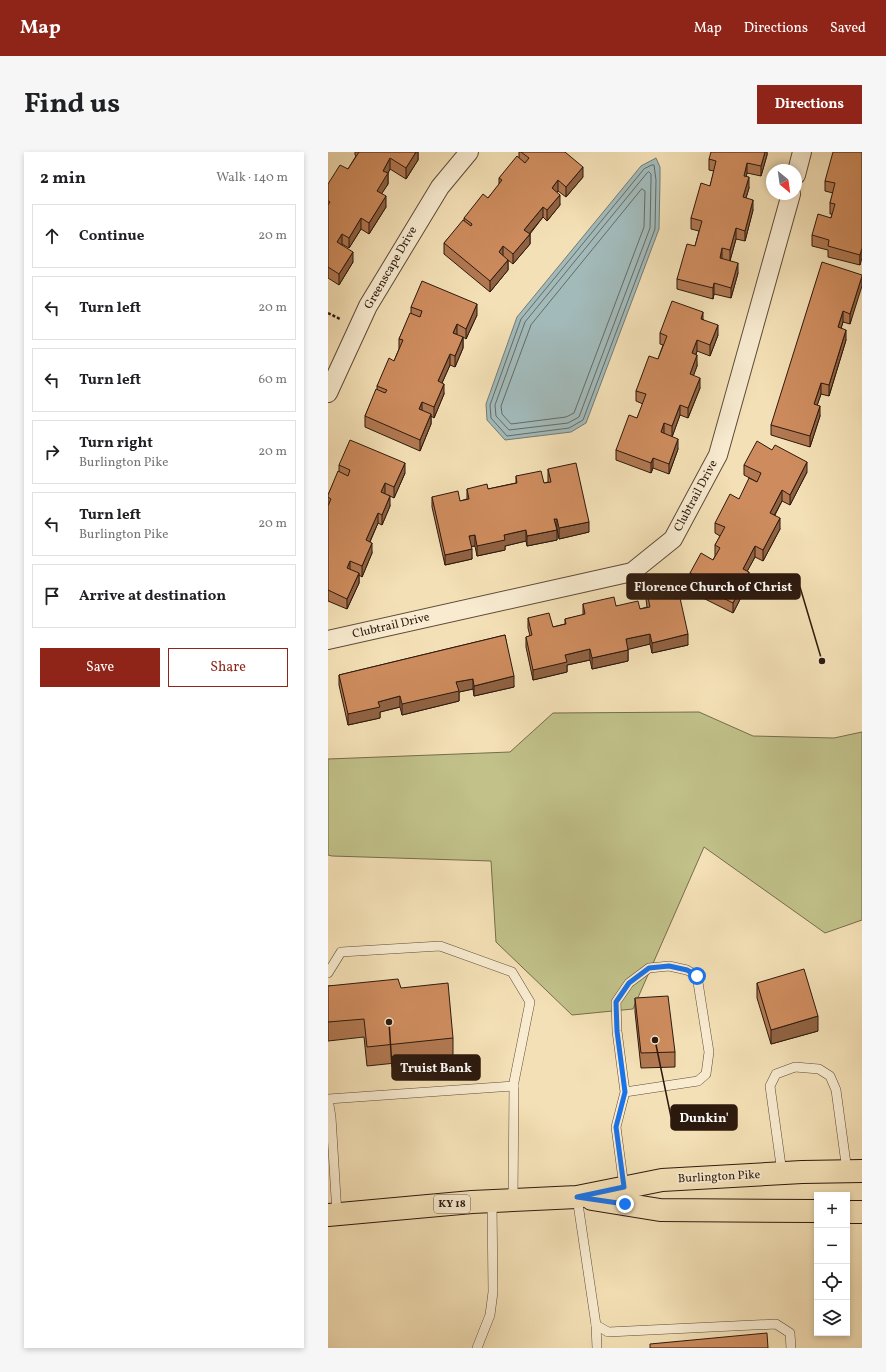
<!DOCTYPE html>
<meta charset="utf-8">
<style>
body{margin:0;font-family:Vollkorn,serif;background:#f6f6f6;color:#202124}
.controls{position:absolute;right:12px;bottom:12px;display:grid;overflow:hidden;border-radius:0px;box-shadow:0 2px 6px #0003}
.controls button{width:36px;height:36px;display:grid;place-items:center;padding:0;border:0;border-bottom:1px solid #e0e0e0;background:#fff;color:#202124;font:20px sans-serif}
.compass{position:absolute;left:438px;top:12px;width:36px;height:36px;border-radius:50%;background:#fff;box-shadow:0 2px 6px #0003;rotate:151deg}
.stop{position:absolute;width:12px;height:12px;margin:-9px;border:3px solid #1a73e8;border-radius:50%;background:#fff}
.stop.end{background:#1a73e8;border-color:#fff;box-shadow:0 1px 4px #0008}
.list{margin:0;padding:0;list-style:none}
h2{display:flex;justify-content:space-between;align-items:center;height:52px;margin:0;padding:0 16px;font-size:17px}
h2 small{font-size:13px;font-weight:400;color:#757577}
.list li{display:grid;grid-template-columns:26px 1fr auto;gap:12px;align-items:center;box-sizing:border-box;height:64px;margin:0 8px 8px;padding:0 8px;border:1px solid #e0e0e0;border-radius:0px}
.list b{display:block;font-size:15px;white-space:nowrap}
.list p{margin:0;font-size:13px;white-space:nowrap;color:#757577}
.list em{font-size:13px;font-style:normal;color:#757577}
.actions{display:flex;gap:8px;padding:12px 16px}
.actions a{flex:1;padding:9px 0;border:1px solid #8f2418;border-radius:0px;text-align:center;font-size:14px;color:#8f2418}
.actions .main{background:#8f2418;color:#fff}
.icon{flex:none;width:22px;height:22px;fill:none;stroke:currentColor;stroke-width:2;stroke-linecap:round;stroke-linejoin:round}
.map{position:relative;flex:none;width:534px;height:1196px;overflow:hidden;border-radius:0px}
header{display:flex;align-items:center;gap:24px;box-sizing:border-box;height:56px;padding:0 20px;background:#8f2418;color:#fff}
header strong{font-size:19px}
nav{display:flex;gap:22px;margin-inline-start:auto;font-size:14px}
.intro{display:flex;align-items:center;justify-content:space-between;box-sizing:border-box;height:96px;padding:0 24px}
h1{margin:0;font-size:28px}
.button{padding:10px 18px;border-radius:0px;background:#8f2418;color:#fff;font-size:14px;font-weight:700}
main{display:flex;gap:24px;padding:0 24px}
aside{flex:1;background:#fff;border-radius:0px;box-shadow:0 2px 6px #0003}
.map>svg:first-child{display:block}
.green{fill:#c1c189;stroke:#766d4c}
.water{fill:#a2baba;stroke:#737a75}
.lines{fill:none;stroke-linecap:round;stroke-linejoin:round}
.shore{stroke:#676a64;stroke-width:1}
.service-casing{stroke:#5e4b38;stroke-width:10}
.minor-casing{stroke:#5e4b38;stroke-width:20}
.primary-casing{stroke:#2c190e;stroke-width:24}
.path{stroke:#2c190e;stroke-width:2.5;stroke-dasharray:3 2;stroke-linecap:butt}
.service{stroke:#f8ebd0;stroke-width:9}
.minor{stroke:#f8ebd0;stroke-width:18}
.primary{stroke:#f4e0b6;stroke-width:22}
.wall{fill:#b17851;stroke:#2c190e}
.shaded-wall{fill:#906242;stroke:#2c190e}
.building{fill:#ce8c5e;stroke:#2c190e}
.route{stroke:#1a73e8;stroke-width:5}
.labels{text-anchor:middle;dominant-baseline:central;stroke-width:3.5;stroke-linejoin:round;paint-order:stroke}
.shield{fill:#f8ebd0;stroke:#695848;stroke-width:1}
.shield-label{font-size:11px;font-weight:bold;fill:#2c190e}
.street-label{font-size:12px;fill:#2c190e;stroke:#f8ebd0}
.leader{fill:none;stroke:#2c190e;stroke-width:1.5}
.callout-dot{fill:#2c190e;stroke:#f8ebd0;stroke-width:1.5}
.callout{fill:#2c190e;stroke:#2c190e;stroke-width:1.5}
.callout-label{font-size:13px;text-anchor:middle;font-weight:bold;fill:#fff}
</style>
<header>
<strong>Map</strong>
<nav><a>Map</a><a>Directions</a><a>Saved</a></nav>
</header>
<div class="intro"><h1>Find us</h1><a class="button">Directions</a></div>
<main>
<aside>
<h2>2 min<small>Walk · 140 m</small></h2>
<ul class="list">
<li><svg class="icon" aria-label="ahead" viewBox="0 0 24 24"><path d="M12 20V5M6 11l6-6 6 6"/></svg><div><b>Continue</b></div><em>20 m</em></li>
<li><svg class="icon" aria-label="left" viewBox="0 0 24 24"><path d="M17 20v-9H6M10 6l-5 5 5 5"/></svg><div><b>Turn left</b></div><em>20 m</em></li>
<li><svg class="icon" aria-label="left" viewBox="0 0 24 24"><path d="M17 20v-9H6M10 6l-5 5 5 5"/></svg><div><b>Turn left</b></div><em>60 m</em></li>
<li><svg class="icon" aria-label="right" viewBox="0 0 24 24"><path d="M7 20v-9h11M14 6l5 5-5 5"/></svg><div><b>Turn right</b><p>Burlington Pike</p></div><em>20 m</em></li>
<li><svg class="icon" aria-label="left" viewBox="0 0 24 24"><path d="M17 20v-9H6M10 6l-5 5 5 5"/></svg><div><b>Turn left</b><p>Burlington Pike</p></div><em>20 m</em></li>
<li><svg class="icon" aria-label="arrive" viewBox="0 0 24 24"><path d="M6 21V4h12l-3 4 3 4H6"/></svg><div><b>Arrive at destination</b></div></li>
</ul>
<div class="actions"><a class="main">Save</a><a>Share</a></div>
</aside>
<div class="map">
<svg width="534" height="1196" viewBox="0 0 534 1196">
<rect width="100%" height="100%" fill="#f4e0b6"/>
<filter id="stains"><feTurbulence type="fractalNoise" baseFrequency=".005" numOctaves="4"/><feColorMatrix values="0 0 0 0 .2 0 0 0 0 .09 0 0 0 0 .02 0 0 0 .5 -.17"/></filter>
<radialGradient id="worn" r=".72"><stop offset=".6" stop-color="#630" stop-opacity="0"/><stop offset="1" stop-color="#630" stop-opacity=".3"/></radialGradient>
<!-- green -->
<path class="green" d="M371,560L425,584L506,586L534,580V768L497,781L376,695L305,857L244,863L168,790L163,709L4,704L0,703V607L182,600L225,561Z"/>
<!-- water -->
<path class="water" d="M328,6L332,15V28L331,77L258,271L243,280L177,288L159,268L158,252L189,165L313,14Z"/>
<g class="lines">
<!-- shore -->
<g class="shore">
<path d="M324,13H326L328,28L327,77L255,268L241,276L179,284L163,266L162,253L193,167L316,17Z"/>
<path d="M321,20L323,22V28L322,76L251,265L240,271L181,278L168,264L167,253L197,170L319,21Z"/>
<path d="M314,37L317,39L316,75L246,261L238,265L183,272L174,262L173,254L203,173Z"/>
</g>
<!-- service casing -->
<g class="service-casing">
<g id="service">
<path d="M0,821L13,800L112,794L184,820L202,850L186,930L185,1048"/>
<path d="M454,1021L442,934L448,922L467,915L491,917L502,924L508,938L519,1019"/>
<path d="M296,1035L288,975L297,940L370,929L378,922L381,900L369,824L359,818L341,814L321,816L301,831L288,850L289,879L297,940"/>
<path d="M249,1045L268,1173L280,1180L448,1172L462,1181L463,1196"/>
<path d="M9,1062L3,965L0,947L186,934"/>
<path d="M268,1173L269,1196"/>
<path d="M149,1196L162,1163L165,1140L164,1049"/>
</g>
</g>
<!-- minor casing -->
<g class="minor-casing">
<g id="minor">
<path d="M468,23L474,0"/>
<path d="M0,241L40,154L112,35L141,0"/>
<path d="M0,488L304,420L345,387L390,303L463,42"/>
</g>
</g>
<!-- primary casing -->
<g class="primary-casing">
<g id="primary">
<path d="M264,1047L332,1058L489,1059"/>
<path d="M519,1060H534"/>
<path d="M0,1063L144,1050L249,1045L334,1028L474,1020L534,1019"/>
</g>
</g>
<!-- path -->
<path class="path" d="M0,161L12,167"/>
<!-- service -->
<use href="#service" class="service"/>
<!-- minor -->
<use href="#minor" class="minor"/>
<!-- primary -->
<use href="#primary" class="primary"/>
</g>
<!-- wall -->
<g class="wall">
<path d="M27,0H90V8L78,27L62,17L60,21V32L53,42L58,55L41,82L33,77L21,96L14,92V93L25,110L11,133L0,126V32L20,17L28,4L27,3Z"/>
<path d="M191,0H237L255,25L238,45L230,39L229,40L232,53L219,69L215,65L202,82V92L185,112L180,108V118L162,140L116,102V91L136,69V66L160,46L171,33V26L191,6Z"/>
<path d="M439,0V3L433,24L419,21L418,25L421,36L418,46L425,58L417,89L408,87L402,108L410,121L403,146L386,142L385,147L349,137V127L367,94L371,79L363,77V66L382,34L386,19L381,18V7Z"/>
<path d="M534,0L532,113L500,105V98L484,94V83L503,66L504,62H502V51L505,41L497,39V29Z"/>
<path d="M534,123L522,172L515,170L513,176L518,188L501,244L493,242L489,253L492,264L482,295L443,283V273Z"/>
<path d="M83,155L149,163L138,187L135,185V196L127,215L122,213L114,231L116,242L106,266L103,264V272L92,299L37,275V264L49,237V234L66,209L71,197V187L83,161Z"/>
<path d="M375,167L390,183L382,204L369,199L368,203L369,214L365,224L372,236L360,266L352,263L344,285L350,297L341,322L325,316L323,321L288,308V298L309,266L315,252L308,249V239L330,207L335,193L332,192V181Z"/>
<path d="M11,313L77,321L66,346L60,343L62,354L54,373L50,371L42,390L44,401L34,425L31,423V431L19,457L0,449V343L11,319Z"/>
<path d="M416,313L479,320L462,353L454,349L447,363L452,377L435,409L427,405L419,419L421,430L405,461L375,446V438L362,432V421L385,408L387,404V393L392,384L387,381V371L411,347L429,330L416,323Z"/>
<path d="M220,317L261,380L231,387L229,377V388L199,394L198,389L177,394V398L149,404L147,394H143L144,407L117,413L104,355V345L132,349L139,347V337H160L188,331V324L216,331L220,330Z"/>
<path d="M318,436L347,447L360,493L324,501L322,492L300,497V509L264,517L262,508L239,513V520L205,528L198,495V485L202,484L200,476V466L225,475L237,472V467L255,463V452L288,454L312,457L319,455L318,447Z"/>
<path d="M177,483L186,535L146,544L145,537L131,540V549L74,563L72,555L52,560V566L20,573L11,533V523Z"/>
<path d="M429,831L490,879L443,892L429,846Z"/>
<path d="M0,834L73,836L125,886V905L39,914L36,885L0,889Z"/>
<path d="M307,846L347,900V915L313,916L307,860Z"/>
</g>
<!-- shaded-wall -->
<g class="shaded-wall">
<path d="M88,0H90V8L78,27V16Z"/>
<path d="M437,0H439V3L433,24V14Z"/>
<path d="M62,6V17L60,21V32L49,49V39L55,19Z"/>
<path d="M419,11V21L416,34V24Z"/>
<path d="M255,15V25L238,45V35Z"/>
<path d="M421,25V36L415,55V45Z"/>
<path d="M230,28V39L224,46V36Z"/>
<path d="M232,43V53L219,69V58Z"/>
<path d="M58,44V55L41,82V71Z"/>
<path d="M425,48V58L417,89V79Z"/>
<path d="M215,55V65L196,88V78Z"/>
<path d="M33,66V77L21,96V86Z"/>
<path d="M408,76V87L402,109V98Z"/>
<path d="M14,82V92L9,101V90Z"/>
<path d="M202,82V92L185,112V102Z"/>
<path d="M175,94V104L171,100Z"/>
<path d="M394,96V107L392,106Z"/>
<path d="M534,96V106L532,113V103Z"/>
<path d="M25,100V110L11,133V122Z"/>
<path d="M180,108V118L162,140V129Z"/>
<path d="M410,111V121L403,146V136Z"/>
<path d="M534,124V134L522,172V162Z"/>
<path d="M386,131V142L385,147V136Z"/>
<path d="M149,152V163L138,187V177Z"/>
<path d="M515,159V170L510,186V175Z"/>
<path d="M375,160V171L373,167Z"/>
<path d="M129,172V183L125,181Z"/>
<path d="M390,173V183L382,204V193Z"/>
<path d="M518,178V188L501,244V233Z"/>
<path d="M135,185V196L127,215V204Z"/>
<path d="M369,188V199L364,212V201Z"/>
<path d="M122,202V213L110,240V229Z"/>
<path d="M369,203V214L362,233V222Z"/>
<path d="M372,226V236L360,266V256Z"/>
<path d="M493,231V242L486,263V252Z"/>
<path d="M116,232V242L106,266V255Z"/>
<path d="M94,250V261L91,257Z"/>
<path d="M352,253V263L344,285V274Z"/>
<path d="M492,254V264L482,295V284Z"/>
<path d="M103,262V272L92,299V288Z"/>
<path d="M336,271V282L333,280Z"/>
<path d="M350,287V297L341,322V312Z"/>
<path d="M325,306V316L323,321V311Z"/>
<path d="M479,310V320L462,353V343Z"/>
<path d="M77,311V321L66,346V335Z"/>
<path d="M57,331V342L53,340Z"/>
<path d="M454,338V349L442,371V361Z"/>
<path d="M62,344V354L54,373V363Z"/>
<path d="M50,361V371L38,398V388Z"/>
<path d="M452,366V377L435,409V398Z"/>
<path d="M226,367H229V377Z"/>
<path d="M261,370V380L231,387V376Z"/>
<path d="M198,378V389L177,394V398L149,404V394L176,383Z"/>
<path d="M229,378V388L199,394V384Z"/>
<path d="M147,383V394L141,395V384Z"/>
<path d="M44,391V401L34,425V414Z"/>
<path d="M427,394V405L415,427V417Z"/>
<path d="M144,397V407L117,413V403Z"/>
<path d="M22,409V419L19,416Z"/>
<path d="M421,420V430L405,461V451Z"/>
<path d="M31,421V431L19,457V447Z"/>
<path d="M322,482V492L298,498V487Z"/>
<path d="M360,482V493L324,501V491Z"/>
<path d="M262,497V508L239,513V520L205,528V518L237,503Z"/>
<path d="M300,498V509L264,517V506Z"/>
<path d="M186,524V535L146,544V534Z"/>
<path d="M145,527V537L131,540V549L74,563V552L128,530Z"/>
<path d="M72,544V555L52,560V566L20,573V562L50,550Z"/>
<path d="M490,864V879L443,892V878Z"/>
</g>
<!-- building -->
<g class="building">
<path d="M31,0H88L78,16L62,6L55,19L60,21L49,39L58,44L41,71L33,66L21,86L14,82L9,90L25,100L11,122L0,115V53L2,50L0,49V32L12,13L20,17Z"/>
<path d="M193,0H237L255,15L238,35L230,28L224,36L232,43L219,58L215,55L196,78L202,82L185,102L175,94L171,100L180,108L162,129L116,91L135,68L143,74L144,72L136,66L155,42L160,46L174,28L171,26L189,4L197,11L201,6Z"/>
<path d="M383,0H437L433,14L419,11L416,24L421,25L415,45L425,48L417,79L408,76L402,98L394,96L392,106L410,111L403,136L386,131L385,136L349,127L359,92L367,94L374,69L363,66L373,31L382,34L388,9L381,7Z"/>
<path d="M505,0H534V96L532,103L500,94L501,88L484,83L490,62L503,66L507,52L502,51L507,31L497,29Z"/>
<path d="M494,110L534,123V124L522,162L515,159L510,175L518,178L501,233L493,231L486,252L492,254L482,284L443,273Z"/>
<path d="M94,129L149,152L138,177L129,172L125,181L135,185L127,204L122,202L110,229L116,232L106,255L94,250L91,257L103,262L92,288L37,264L48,237L57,241L59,238L49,234L61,206L66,209L75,188L71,187L82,161L92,165L94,159L83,155Z"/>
<path d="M344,149L375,160L373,167L390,173L382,193L369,188L364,201L369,203L362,222L372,226L360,256L352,253L344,274L336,271L333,280L350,287L341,312L325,306L323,311L288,298L301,263L309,266L318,242L308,239L321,204L330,207L339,184L332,181Z"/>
<path d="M22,288L77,311L66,335L57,331L53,340L62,344L54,363L50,361L38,388L44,391L34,414L22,409L19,416L31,421L19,447L0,438V354L3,347L0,345V343L10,319L20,324L22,318L11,313Z"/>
<path d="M429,289L444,298L447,293L479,310L462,343L454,338L442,361L452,366L435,398L427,394L415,417L421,420L405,451L375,436L379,429L362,421L373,401L385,408L392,396L387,393L397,375L387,371L402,342L411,347L421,326L429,330L433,321L416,313Z"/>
<path d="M248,311L261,370L231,376L229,367H226L229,378L199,384L198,378L176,383L177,388L149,394L147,383L141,384L144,397L117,403L104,345L130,339L132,349L141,347L139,337L159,332L160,337L189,331L188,324L213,319L216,331L223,330L220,317Z"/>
<path d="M343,431L347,447L352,446L360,482L324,491L322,482L298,487L300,498L264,506L262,497L237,503L239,510L205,518L198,485L204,483L200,466L221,461L225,475L238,472L237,467L257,462L255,452L286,445L288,454L310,449L312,457L322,455L318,436Z"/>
<path d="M177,483L186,524L146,534L145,527L128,530L131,539L74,552L72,544L50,550L52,555L20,562L11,523Z"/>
<path d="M476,817L490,864L443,878L429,831Z"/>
<path d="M70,827L73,836L120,831L125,886L39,895L36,867L0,870V834Z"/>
<path d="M340,844L347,900L313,901L307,846Z"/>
<path d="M439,1181L440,1196H322V1192Z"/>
</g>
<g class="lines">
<!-- route -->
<path class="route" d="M297,1052L249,1045L296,1035L288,975L297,940L289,879L288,850L301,831L321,816L341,814L359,818L369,824"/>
</g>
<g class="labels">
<!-- shield labels -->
<rect class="shield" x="106" y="1043" width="36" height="18" rx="3"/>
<g class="shield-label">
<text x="124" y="1052">KY 18</text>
</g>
<!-- street labels -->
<g class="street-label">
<text transform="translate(63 116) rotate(-60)">Greenscape Drive</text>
<text transform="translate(368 344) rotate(-62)">Clubtrail Drive</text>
<text transform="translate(63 474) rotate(-13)">Clubtrail Drive</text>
<text transform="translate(391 1025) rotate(-3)">Burlington Pike</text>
</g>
</g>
<!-- callouts -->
<path class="leader" d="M494 509L472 435M61 870L64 915M327 888L343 965"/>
<g class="callout-dot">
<circle cx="494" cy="509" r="4"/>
<circle cx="61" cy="870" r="4"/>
<circle cx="327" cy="888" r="4"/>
</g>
<g class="callout">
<rect x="299" y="422" width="173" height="25" rx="4"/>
<rect x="64" y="903" width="88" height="25" rx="4"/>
<rect x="343" y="953" width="66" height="25" rx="4"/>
</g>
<g class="callout-label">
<text x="385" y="439">Florence Church of Christ</text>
<text x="108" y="920">Truist Bank</text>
<text x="376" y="970">Dunkin'</text>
</g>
<rect width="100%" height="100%" filter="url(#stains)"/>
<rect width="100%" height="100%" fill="url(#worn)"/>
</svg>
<div class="controls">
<button>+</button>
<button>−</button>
<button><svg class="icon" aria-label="locate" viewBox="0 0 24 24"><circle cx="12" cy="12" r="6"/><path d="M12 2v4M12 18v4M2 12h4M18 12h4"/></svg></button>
<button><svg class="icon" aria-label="layers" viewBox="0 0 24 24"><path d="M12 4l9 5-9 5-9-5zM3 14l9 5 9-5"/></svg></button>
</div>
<svg class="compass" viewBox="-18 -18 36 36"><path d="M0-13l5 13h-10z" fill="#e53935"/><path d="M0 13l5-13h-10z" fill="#757577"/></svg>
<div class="stop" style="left:369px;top:824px"></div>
<div class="stop end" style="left:297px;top:1052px"></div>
</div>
</main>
